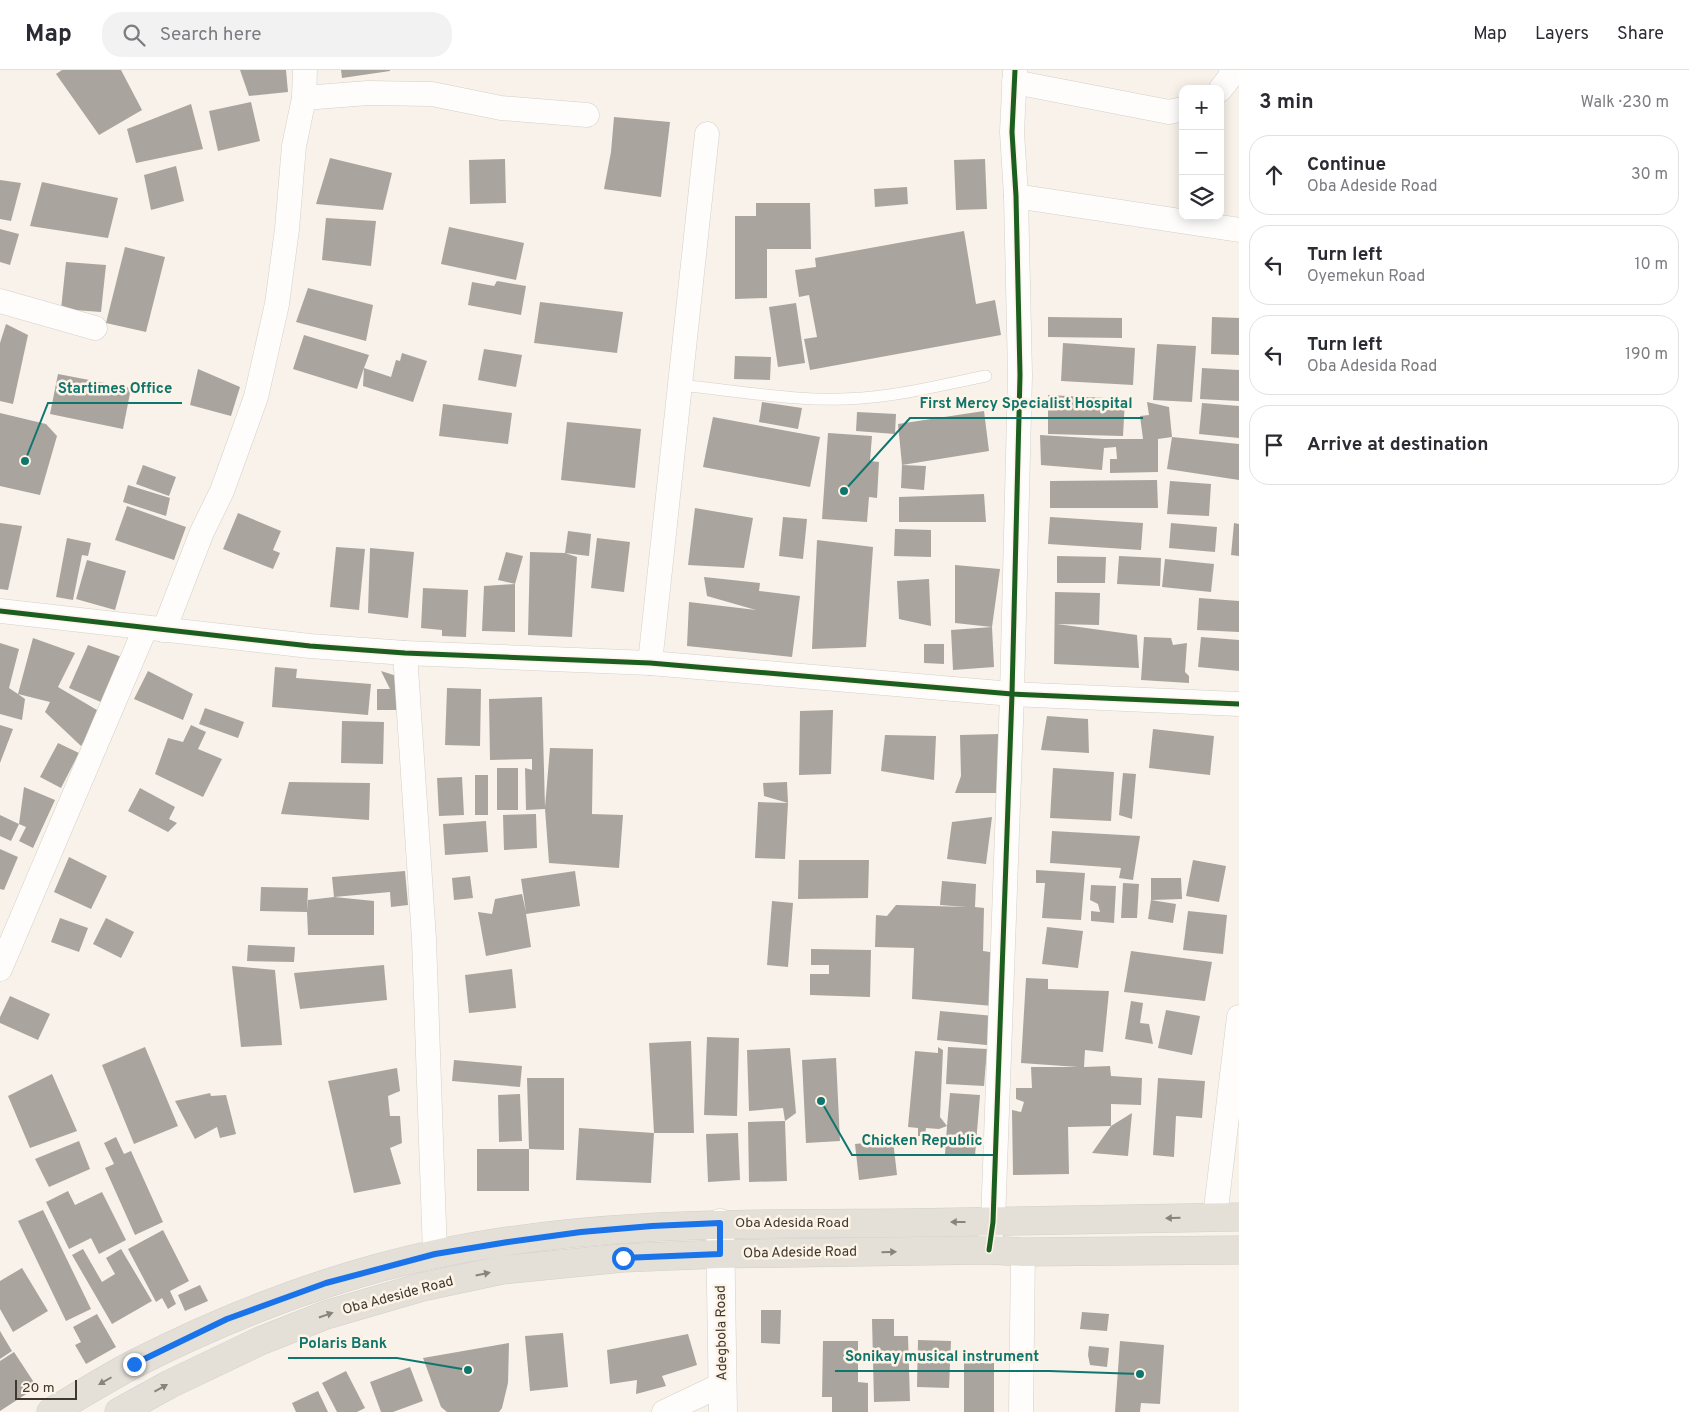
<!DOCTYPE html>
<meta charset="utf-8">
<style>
body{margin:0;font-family:Overpass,sans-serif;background:#f2f2f3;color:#2b2b33}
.controls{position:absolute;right:15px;top:15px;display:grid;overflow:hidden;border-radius:10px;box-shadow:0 2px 12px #0003}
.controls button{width:45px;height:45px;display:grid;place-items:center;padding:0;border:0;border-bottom:1px solid #e1e1e2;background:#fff;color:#2b2b33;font:25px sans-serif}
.scale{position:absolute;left:15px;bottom:12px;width:62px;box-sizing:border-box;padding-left:5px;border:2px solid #3e382f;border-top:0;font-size:14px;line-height:18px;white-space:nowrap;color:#3e382f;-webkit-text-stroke:4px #fdf3e6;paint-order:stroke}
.stop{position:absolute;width:15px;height:15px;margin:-11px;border:4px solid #1a73e8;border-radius:50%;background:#fff}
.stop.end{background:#1a73e8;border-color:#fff;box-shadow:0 1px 5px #0008}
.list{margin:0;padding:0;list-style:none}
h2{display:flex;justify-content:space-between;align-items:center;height:65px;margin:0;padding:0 20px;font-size:21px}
h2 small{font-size:16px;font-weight:400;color:#7c7c81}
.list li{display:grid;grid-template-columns:32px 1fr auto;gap:15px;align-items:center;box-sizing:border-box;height:80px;margin:0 10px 10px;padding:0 10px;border:1px solid #e1e1e2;border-radius:20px}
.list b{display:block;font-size:19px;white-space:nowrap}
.list p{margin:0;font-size:16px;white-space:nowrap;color:#7c7c81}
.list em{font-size:16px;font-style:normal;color:#7c7c81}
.icon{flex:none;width:28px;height:28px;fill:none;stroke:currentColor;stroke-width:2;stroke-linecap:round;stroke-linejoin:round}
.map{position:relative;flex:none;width:1239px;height:1342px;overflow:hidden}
header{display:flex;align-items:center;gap:30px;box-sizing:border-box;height:70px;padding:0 25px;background:#fff;border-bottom:1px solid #e1e1e2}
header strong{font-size:24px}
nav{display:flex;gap:28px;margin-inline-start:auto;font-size:18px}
.search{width:350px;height:45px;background:#f2f2f3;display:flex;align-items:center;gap:12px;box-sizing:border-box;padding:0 18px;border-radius:20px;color:#7c7c81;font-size:19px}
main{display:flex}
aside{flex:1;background:#fff}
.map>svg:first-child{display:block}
.building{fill:#a9a49d}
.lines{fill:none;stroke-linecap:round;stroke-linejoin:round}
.service-casing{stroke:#d4cfc7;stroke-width:12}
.minor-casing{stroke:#d4cfc7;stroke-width:25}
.tertiary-casing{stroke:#d4cfc7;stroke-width:29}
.primary-casing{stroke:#d2cfca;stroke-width:29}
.service{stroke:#fefdfc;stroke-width:11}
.minor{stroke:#fefdfc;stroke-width:24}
.tertiary{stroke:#fefdfc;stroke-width:28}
.primary{stroke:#e4e0d8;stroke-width:28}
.cycleway-casing{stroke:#fdf3e6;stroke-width:8}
.cycleway{stroke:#1b5e20;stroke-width:5}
.oneway{fill:#89847b}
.route{stroke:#1a73e8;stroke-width:6}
.labels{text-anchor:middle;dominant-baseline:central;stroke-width:5;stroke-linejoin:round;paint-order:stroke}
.street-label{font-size:14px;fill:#3e382f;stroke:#fdf3e6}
.leader{fill:none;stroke:#0f766e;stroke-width:2}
.callout-dot{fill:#0f766e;stroke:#fdf3e6;stroke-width:2}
.callout-label{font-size:15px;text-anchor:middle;font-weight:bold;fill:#0f766e;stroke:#fdf3e6;stroke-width:5;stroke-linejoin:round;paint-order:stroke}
</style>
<header>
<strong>Map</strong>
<div class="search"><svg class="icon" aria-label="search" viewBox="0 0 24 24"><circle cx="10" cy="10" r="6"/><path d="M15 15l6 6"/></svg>Search here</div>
<nav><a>Map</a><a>Layers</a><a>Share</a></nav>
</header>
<main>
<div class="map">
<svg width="1239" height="1342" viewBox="0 0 1239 1342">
<rect width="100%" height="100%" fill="#f8f2eb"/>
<!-- building -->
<g class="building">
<path d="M62,0H121L142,40L99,65L56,4Z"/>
<path d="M240,0H286L288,22L249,26Z"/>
<path d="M341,0H390V1L342,8Z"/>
<path d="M251,32L260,71L218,81L209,41Z"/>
<path d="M191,34L203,79L136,93L127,59Z"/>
<path d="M614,47L670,52L661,127L604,119L611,82Z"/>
<path d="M330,88L392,103L383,140L316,134Z"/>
<path d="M505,89L506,133L470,134L469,90Z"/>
<path d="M985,89L987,139L956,140L954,90Z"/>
<path d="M176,96L184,131L151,140L144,105Z"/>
<path d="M0,110L21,113L11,151L0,149Z"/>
<path d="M42,112L118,128L108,168L30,156Z"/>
<path d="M907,117L908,134L875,137L874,119Z"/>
<path d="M756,133H810L811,179H767V228L735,229V146H756Z"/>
<path d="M326,148L376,151L371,196L322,190Z"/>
<path d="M449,157L524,173L516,210L441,194Z"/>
<path d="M0,159L19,164L10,195L0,192Z"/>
<path d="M964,161L976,234L995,230L1001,265L810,300L804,269L817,267L809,225L799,227L795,200L816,197L815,188Z"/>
<path d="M125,177L165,187L146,262L106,253Z"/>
<path d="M66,192L106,195L101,242L61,239Z"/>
<path d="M497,211L526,216L521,245L468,235L472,212L494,216Z"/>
<path d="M308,218L373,235L366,271L296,252Z"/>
<path d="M540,232L623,242L617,283L534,273Z"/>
<path d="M796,233L805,293L778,297L769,237Z"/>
<path d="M1048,247L1122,248V268L1048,267Z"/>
<path d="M1212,247L1239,248V285L1211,284Z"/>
<path d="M6,254L28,265L13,334L0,331V273Z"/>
<path d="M304,265L369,285L364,298L391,307L396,290L400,291L402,283L427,291L413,332L363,316L364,298L357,319L293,299Z"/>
<path d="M1063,273L1135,278L1133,315L1061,311Z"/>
<path d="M1157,274L1196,276L1192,332L1153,330Z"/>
<path d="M484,279L522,285L516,317L478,310Z"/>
<path d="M735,286L771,287L770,310L734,309Z"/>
<path d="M1202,298L1239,300V331L1200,329Z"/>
<path d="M198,299L240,317L231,346L190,335Z"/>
<path d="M58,304L131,318L123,359L50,344Z"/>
<path d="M1048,325L1125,329L1123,366L1048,364Z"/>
<path d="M762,332L802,338L798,359L759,352Z"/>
<path d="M1147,332L1169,337L1172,367L1239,374V410L1167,399L1172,367L1158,369V402L1110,403V389H1117L1116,377L1104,378L1102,400L1041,395L1040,365L1104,369H1143L1140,346L1149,345Z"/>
<path d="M1202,333L1239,336V368L1199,364Z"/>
<path d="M443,334L512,343L508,374L439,366Z"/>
<path d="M984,341L989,381L902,395L898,354Z"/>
<path d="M857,342L896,344L895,364L856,361Z"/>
<path d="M0,343L46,354L57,366L40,425L0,416Z"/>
<path d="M713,347L820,367L810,417L703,397Z"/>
<path d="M567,352L641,359L635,418L561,410Z"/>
<path d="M828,363L872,366L870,391L879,392L877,428L869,427L867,452L822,449Z"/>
<path d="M143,395L176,407L169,426L136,414Z"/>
<path d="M902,395L926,396L924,420L901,418Z"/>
<path d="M1157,410L1158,438H1050V411Z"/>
<path d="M1170,411L1211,414L1209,446L1167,444Z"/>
<path d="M128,415L170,428L166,446L123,432Z"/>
<path d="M984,424L986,452H899V427Z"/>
<path d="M127,436L186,457L174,490L115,470Z"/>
<path d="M695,438L753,448L744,498L688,495Z"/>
<path d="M238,443L281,461L273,480L280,483L273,499L223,479Z"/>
<path d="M783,447L807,449L803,489L779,486Z"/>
<path d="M1050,447L1143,453L1141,480L1048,474Z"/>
<path d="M0,453L22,456L8,520L0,519Z"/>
<path d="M1171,453L1217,457L1215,482L1169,478Z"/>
<path d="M1234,453L1239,454V486L1231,485Z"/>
<path d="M895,459L931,460V487L894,486Z"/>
<path d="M568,461L591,464L589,486L565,483L577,487L572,567L528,565L530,482L565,483Z"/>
<path d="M67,468L91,473L88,486L82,485L73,530L56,527Z"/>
<path d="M597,468L630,472L624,522L591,518Z"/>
<path d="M817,470L873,477L866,577L812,579Z"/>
<path d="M336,477L365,479L359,540L330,537Z"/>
<path d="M370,478L414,482L408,548L368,543Z"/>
<path d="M506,482L523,486L515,514V562L482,561L484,516L515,514L498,510Z"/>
<path d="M1057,486L1106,487L1105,513H1057Z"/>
<path d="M1119,486L1161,488L1160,516L1117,514Z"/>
<path d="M1165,489L1214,494L1211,522L1162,517Z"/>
<path d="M87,490L126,501L115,540L76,529Z"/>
<path d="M955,495L1000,499L992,557L955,553Z"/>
<path d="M704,507L760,513L759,521L800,526L792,587L687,576L689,532L756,540L707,526Z"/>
<path d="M929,509L931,556L899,549L897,511Z"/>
<path d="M423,518L468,520L466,567L442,566V560L421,558Z"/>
<path d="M1055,522L1100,523L1099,555L1057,554L1137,565L1139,598L1054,594Z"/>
<path d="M1199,528L1239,531V562L1197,560Z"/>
<path d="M992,557L994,597L953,600L951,560Z"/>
<path d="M1144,567L1171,568L1173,575L1187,573L1185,602L1189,606V613L1141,610Z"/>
<path d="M1201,567L1239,570V601L1198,597Z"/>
<path d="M33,568L75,583L58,617L102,643L81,676L45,642L50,632L18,624L25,629L22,650L0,644V573L19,579L9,618L18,624Z"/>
<path d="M924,574H944V594L924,593Z"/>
<path d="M88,575L122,587L103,633L69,618Z"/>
<path d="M275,597L297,599L296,608L371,614L368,645L272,637Z"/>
<path d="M148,601L193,624L183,650L134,629Z"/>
<path d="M381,601L400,607L401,640H377V619H390Z"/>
<path d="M447,618L481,619L480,676L445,675Z"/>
<path d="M542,627L545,737L550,678L593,679L592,744L623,745L619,798L549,793L545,739L526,740L525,698L532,700V689L490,690L489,629Z"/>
<path d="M205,638L244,652L238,668L199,654Z"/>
<path d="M833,640L831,704L799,705L800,641Z"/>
<path d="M1047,646L1088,649L1089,683L1041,680Z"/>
<path d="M342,651L384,652L383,694L341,693Z"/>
<path d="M0,655L13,659L0,693Z"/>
<path d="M191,655L206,662L198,679L222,689L203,727L155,704L168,668L183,672Z"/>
<path d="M1153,659L1214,666L1210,705L1149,698Z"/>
<path d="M1000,664V723H955L961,706L960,665Z"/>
<path d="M885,665L936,666L934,710L881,701Z"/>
<path d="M58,673L79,683L61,718L40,707Z"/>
<rect x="497" y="698" width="21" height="42"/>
<path d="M1053,698L1114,702L1111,751L1050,748Z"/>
<path d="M1123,703L1136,704L1132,749L1119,745Z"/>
<rect x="475" y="705" width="13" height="40"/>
<path d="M462,707L464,745L439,746L437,708Z"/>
<path d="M289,712L370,713L369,750L281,744Z"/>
<path d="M787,712L788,733L785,789L755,788L758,732L788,733L764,726L763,713Z"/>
<path d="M24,717L55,730L33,778L19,771L26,757L19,754L11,771L0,766V745L19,754Z"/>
<path d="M140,718L175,737L169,749L177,753L168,762L128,741Z"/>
<path d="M536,744L537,778L504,780L503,745Z"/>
<path d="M992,747L986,794L947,789L952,752Z"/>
<path d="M486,751L488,782L445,785L443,754Z"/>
<path d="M1052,761L1140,766L1133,810L1119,808L1121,798L1050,793Z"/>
<path d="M0,779L18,787L4,820L0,819Z"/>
<path d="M69,787L107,806L91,839L54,822Z"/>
<path d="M799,790H869L868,828L798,829Z"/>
<path d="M1193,790L1226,796L1219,832L1186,826Z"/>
<path d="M1036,800L1085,803L1081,850L1042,848L1045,813H1036Z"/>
<path d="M405,801L408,835L391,837L390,822L334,827L374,831V865H308L307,842L260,841L261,817L308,818L307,841L308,830L334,827L332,807Z"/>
<path d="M575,801L580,836L526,844L531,877L486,886L478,842L492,844L495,829L522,824L526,842L521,809Z"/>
<path d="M470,806L473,828L454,830L452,808Z"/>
<path d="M1151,808H1181L1182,829L1151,830Z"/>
<path d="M942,811L976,814L975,837L984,838L983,881L997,883L993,936L912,929L914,878L875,877L876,845L887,846L896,835L967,837L940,835Z"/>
<path d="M1123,813L1139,814L1137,848H1121Z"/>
<path d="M1091,815L1116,816L1114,853L1091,851V841L1100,842L1098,834L1090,830Z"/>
<path d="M1151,830L1176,834L1173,853L1148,849Z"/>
<path d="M772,831L793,833L788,897L767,895Z"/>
<path d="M1188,841L1227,845L1223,884L1183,880Z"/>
<path d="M60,848L88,858L79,882L51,872Z"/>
<path d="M106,848L134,862L121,888L93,874Z"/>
<path d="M1047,857L1083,861L1078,898L1042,894Z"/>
<path d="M248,875L295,877L294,892L247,891Z"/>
<path d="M811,879L871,880L870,927L810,925V904H829V895H811Z"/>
<path d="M1131,881L1212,892L1205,931L1124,922Z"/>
<path d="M384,895L387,930L300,939L294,903Z"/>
<path d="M232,896L275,900L282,975L241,977Z"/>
<path d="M512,899L516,938L469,943L465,905Z"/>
<path d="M1026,908L1048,909V919L1109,921L1103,982L1085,980L1084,997L1110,996L1111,1006L1142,1008L1141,1035L1111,1034V1056L1068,1057L1069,1104L1013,1105L1012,1040L1021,1042L1024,1032L1016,1029V1018H1032L1031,997H1078L1021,993Z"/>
<path d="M10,926L50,944L38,970L0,953V947Z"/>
<path d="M1131,931L1143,933L1140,953L1149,954L1153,974L1125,969Z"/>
<path d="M1166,940L1200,946L1192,985L1158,978Z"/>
<path d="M940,941L994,946L996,976L937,970Z"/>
<path d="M707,967L739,968L737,1046L704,1045Z"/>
<path d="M691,971L694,1063H654L651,1113L576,1110L579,1058L654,1063L649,973Z"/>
<path d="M145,977L178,1056L134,1074L102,995Z"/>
<path d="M938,977L943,980L940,1047L947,1056L950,1023L980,1025L975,1086L945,1084L947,1056L939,1059L926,1058L925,1066H918V1058L908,1057L915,981L938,983Z"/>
<path d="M948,977L987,979L984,1016L946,1014Z"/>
<path d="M790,978L796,1043L785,1051L783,1038L749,1041L747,980Z"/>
<path d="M836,988L840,1071L806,1073L802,990Z"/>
<path d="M454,990L522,996L520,1017L452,1011Z"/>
<path d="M397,998L400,1021L388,1026L390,1046H400L402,1073L390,1078L401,1114L354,1123L328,1011Z"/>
<path d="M52,1004L77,1061L30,1078L8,1026Z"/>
<path d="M527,1008H564V1080L529,1079V1121H477V1079H529Z"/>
<path d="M1158,1008L1205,1011L1202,1048L1176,1046L1174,1087L1153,1085Z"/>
<path d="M210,1023L211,1026L226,1025L236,1064L220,1068L217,1057L195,1069L175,1031Z"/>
<path d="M520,1024L522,1071L499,1072L498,1025Z"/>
<path d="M1132,1043L1128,1086L1092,1083L1111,1056Z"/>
<path d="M785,1051L787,1111L749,1112L748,1052Z"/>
<path d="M738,1063L740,1110L708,1112L706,1064Z"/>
<path d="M116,1067L124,1084L131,1081L163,1152L135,1165L105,1098L114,1094L104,1073Z"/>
<path d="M893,1070L897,1105L859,1110L855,1074Z"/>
<path d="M79,1071L90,1099L49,1117L35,1089Z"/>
<path d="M68,1121L75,1135L102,1122L126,1170L99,1184L91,1168L69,1179L46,1132Z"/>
<path d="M43,1140L91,1239L66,1251L18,1151Z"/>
<path d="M163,1160L189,1211L170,1221L176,1234L168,1239L162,1228L156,1232L128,1179Z"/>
<path d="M83,1179L102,1212L115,1204L106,1188L121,1179L152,1231L112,1254L72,1185Z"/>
<path d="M22,1198L48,1241L13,1262L0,1239V1211Z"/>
<path d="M200,1215L208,1231L185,1241L178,1225Z"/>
<path d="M761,1240H781L780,1274L761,1273Z"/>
<path d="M1082,1242L1109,1244L1107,1261L1080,1259Z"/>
<path d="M97,1244L116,1277L86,1294L75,1275L81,1272L73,1257Z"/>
<path d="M872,1249H894V1266H908L910,1331L874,1332Z"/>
<path d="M0,1261L12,1281L0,1289Z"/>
<path d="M563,1263L568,1317L530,1321L525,1266Z"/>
<path d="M688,1264L697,1295L662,1306L666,1316L636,1324L637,1310L610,1314L607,1280Z"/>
<path d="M918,1270L951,1271L949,1318L917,1317Z"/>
<path d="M823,1271H858V1312L868,1313V1342H832V1327H822Z"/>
<path d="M1120,1271L1164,1275L1160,1334L1141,1333L1140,1342H1115Z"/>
<path d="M509,1273L508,1313L502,1338L499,1342H447L441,1337L423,1288Z"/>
<path d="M1089,1276L1109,1278L1107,1297L1090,1295L1088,1285Z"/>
<path d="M14,1282L37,1317L0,1341V1291Z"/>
<rect x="964" y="1293" width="30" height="49"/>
<path d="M410,1297L423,1331L393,1342H381L370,1312Z"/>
<path d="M346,1301L365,1338L357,1342H337L322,1313Z"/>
<path d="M318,1321L328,1342H296L292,1333Z"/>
</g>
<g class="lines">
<!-- service casing -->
<g class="service-casing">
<path id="service" d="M680,315C739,321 803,333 862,328C904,325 945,314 986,306"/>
</g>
<!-- minor casing -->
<g class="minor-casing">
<g id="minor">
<path d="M1014,12L1169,42L1183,39"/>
<path d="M1220,20L1230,7L1231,0"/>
<path d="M304,28L368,23L432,24L501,38L587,45"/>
<path d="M1016,126L1239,160"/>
<path d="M0,231L95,258"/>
<path d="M0,541L310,576L405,583L650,593L1012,624L1239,634"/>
<path d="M164,560L202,462L222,421L256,327L277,234L287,159L294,76L304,28L305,0"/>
<path d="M405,583L424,869L435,1184"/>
<path d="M650,593L707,64"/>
<path d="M0,899L145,559"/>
<path d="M1215,1147L1239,947"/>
<path d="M990,1170L993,1152L1012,624L1020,305L1016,126L1012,62L1015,0"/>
<path d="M664,1342L723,1314"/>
<path d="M1021,1342L1023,1182"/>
</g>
</g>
<!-- tertiary casing -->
<g class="tertiary-casing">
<path id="tertiary" d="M720,1153L723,1342"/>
</g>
<!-- primary casing -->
<g class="primary-casing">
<g id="primary">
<path d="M51,1342C79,1326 107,1308 136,1293C231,1245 331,1206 436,1184C589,1151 745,1154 901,1153C1014,1152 1126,1148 1239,1147"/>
<path d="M119,1342L170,1314L260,1271L326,1245L422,1217L502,1200L623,1188L720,1184L989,1180L1023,1182L1239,1180"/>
</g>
</g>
<!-- service -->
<use href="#service" class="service"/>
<!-- minor -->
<use href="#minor" class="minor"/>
<!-- tertiary -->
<use href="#tertiary" class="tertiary"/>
<!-- primary -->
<use href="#primary" class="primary"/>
<!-- cycleway casing -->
<g class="cycleway-casing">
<g id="cycleway">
<path d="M0,541L310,576L405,583L650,593L1012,624L1239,634"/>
<path d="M989,1180L993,1152L1012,624L1020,305L1016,126L1012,62L1015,0"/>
</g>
</g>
<!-- cycleway -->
<use href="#cycleway" class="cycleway"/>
</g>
<!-- one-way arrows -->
<defs><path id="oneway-solid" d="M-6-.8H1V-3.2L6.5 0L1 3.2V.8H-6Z" transform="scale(1.25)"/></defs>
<g class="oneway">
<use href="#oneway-solid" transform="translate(1173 1148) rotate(179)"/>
<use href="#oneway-solid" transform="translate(958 1152) rotate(180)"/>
<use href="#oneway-solid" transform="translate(889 1182) rotate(-1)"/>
<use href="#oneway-solid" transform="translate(483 1204) rotate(-12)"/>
<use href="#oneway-solid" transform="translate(326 1245) rotate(-19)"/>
<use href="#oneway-solid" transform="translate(105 1311) rotate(150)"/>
<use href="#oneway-solid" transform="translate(161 1318) rotate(-29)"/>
</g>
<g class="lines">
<!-- route -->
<path class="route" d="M134,1294L227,1249L326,1213L435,1184L508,1172L581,1162L652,1156L720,1153V1184L623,1188"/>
</g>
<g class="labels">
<!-- street labels -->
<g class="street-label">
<text x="792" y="1153">Oba Adesida Road</text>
<text transform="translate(800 1183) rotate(-1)">Oba Adeside Road</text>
<text transform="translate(398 1226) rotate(-15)">Oba Adeside Road</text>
<text transform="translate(722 1263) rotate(-91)">Adegbola Road</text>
</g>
</g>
<!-- callouts -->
<path class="leader" d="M25 391L48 333H182M844 421L910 348H1143M821 1031L852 1085H993M468 1300L397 1288H288M1140 1304L1049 1301H835"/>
<g class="callout-dot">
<circle cx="25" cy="391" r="5"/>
<circle cx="844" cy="421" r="5"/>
<circle cx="821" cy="1031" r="5"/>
<circle cx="468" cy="1300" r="5"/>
<circle cx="1140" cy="1304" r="5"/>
</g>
<g class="callout-label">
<text x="115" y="323">Startimes Office</text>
<text x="1026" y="338">First Mercy Specialist Hospital</text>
<text x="922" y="1075">Chicken Republic</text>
<text x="343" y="1278">Polaris Bank</text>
<text x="942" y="1291">Sonikay musical instrument</text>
</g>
</svg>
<div class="controls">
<button>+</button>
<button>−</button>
<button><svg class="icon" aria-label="layers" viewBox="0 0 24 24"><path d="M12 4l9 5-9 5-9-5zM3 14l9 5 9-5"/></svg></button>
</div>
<div class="scale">20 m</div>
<div class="stop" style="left:623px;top:1188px"></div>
<div class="stop end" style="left:134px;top:1294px"></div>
</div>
<aside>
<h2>3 min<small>Walk · 230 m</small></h2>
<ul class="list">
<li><svg class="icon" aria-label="ahead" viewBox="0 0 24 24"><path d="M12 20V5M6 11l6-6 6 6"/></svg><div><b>Continue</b><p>Oba Adeside Road</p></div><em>30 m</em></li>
<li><svg class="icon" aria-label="left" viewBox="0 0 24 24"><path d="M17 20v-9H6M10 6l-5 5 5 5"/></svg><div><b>Turn left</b><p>Oyemekun Road</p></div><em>10 m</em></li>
<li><svg class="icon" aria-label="left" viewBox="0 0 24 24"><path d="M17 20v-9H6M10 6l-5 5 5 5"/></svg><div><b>Turn left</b><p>Oba Adesida Road</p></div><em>190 m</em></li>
<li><svg class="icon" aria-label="arrive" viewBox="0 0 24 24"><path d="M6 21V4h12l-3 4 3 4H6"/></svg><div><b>Arrive at destination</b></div></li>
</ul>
</aside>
</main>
